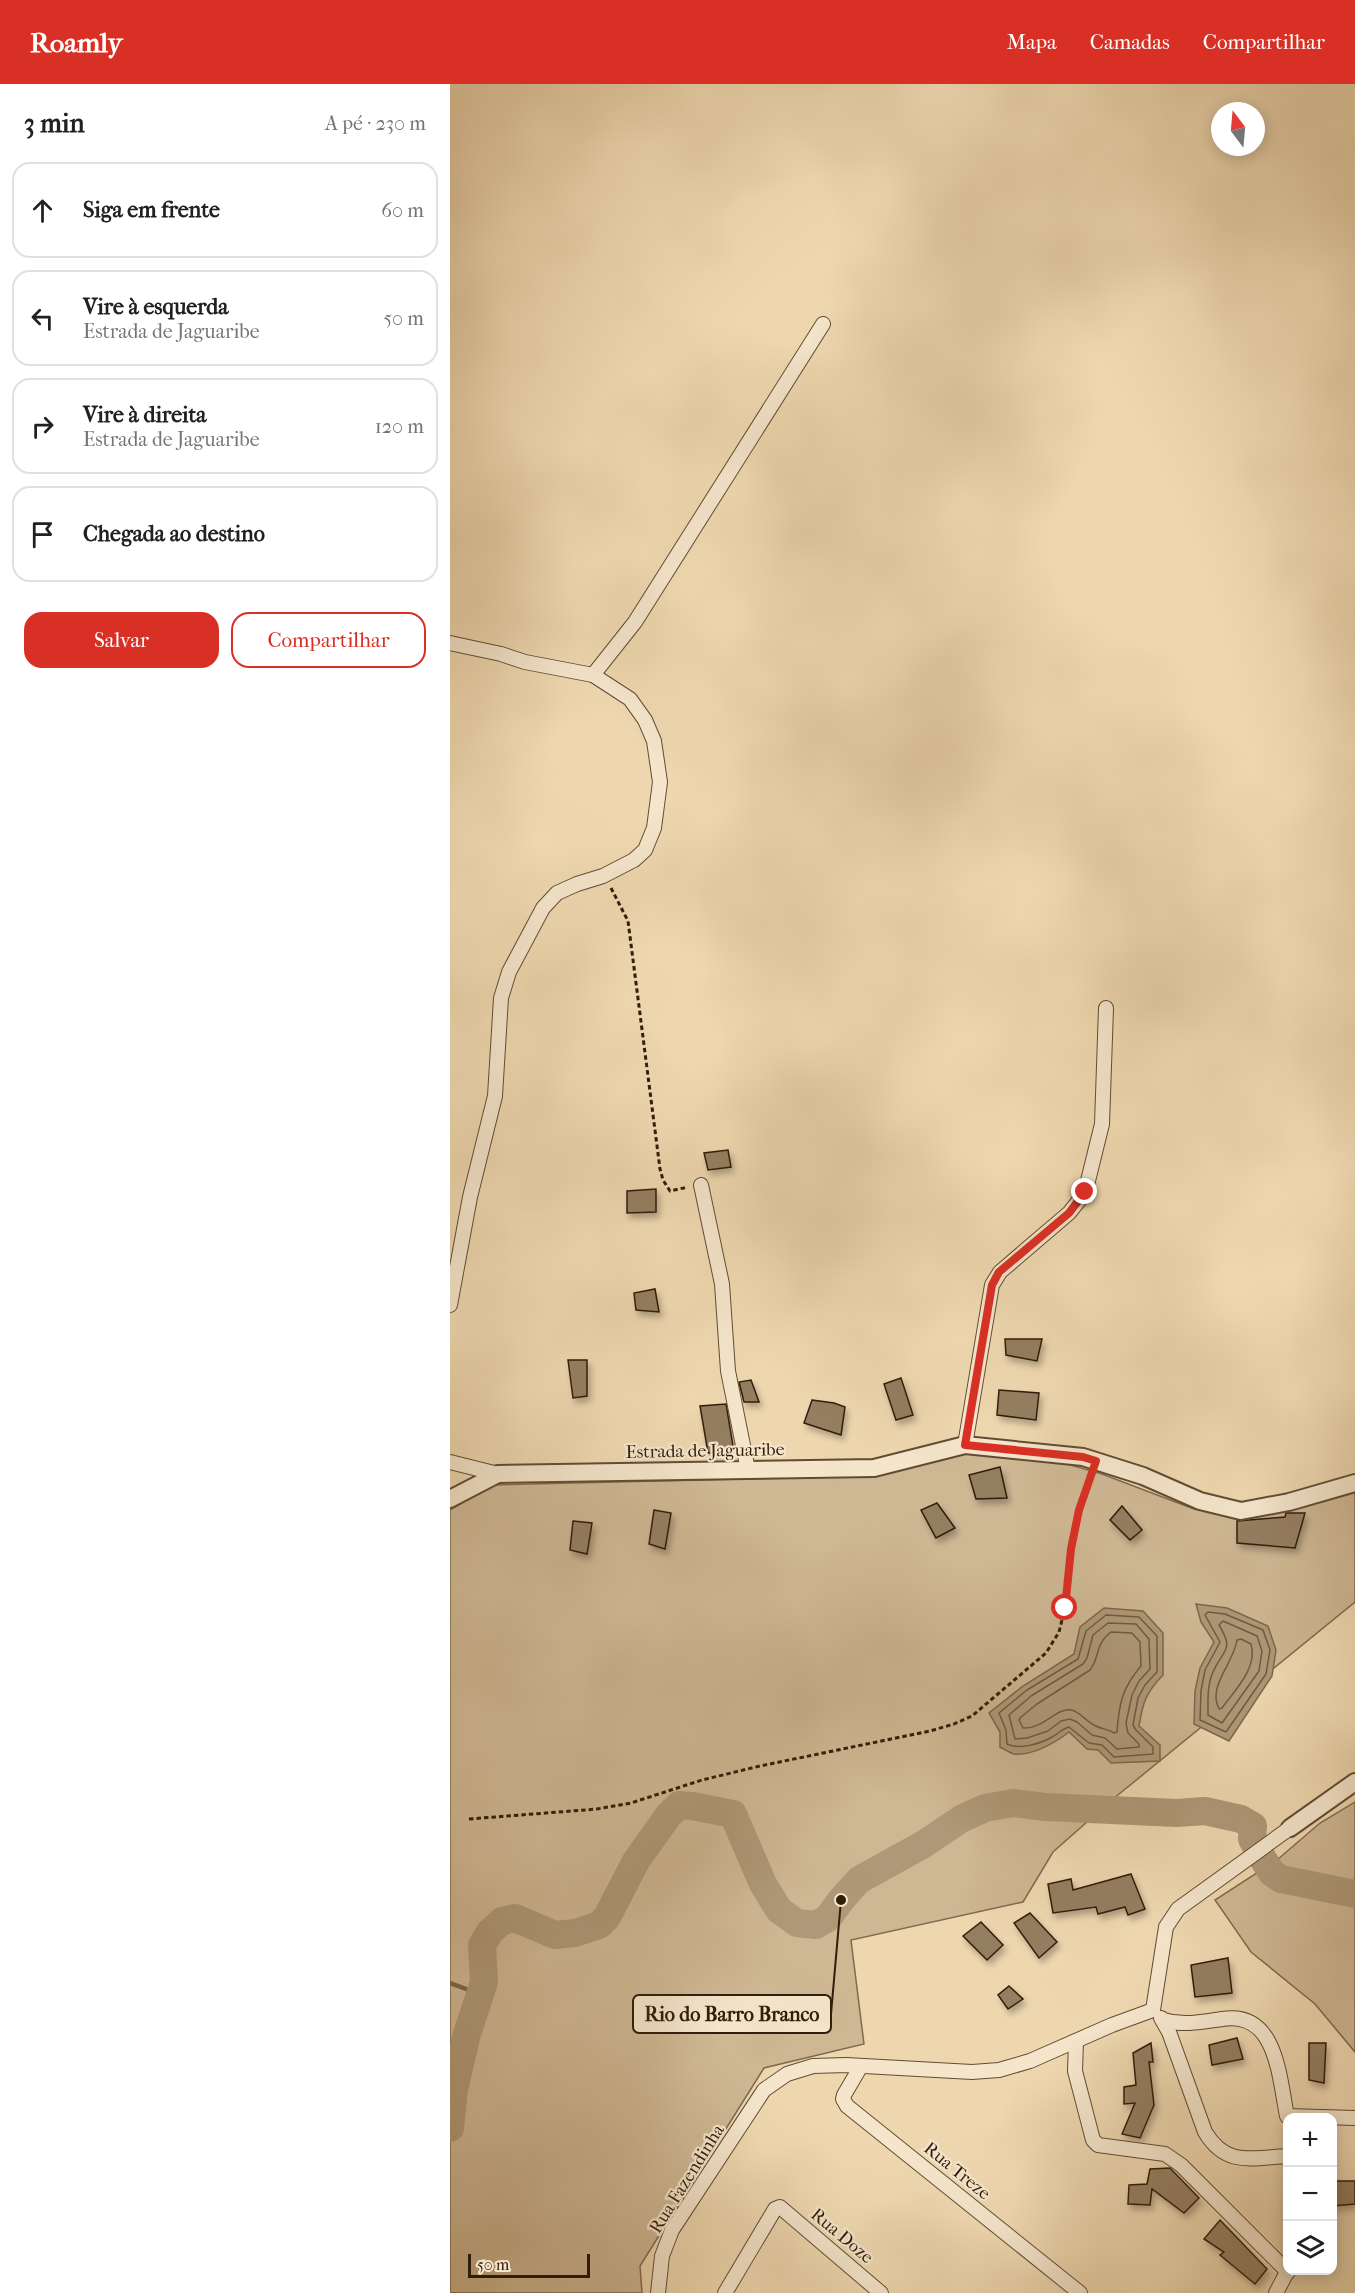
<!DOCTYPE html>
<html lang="pt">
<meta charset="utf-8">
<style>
body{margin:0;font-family:"IM FELL French Canon",serif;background:#f6f6f6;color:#202124}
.controls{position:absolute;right:18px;bottom:18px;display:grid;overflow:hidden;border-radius:12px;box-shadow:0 3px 15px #0003}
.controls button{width:54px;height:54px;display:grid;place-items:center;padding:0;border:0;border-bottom:2px solid #e0e0e0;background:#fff;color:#202124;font:30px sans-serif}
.compass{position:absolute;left:761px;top:18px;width:54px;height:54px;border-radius:50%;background:#fff;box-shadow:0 3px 15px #0003;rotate:344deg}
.scale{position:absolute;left:18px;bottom:15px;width:122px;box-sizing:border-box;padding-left:6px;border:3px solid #321d0a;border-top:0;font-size:16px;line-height:21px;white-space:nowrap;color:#321d0a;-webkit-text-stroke:4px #f4e5cb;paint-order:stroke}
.stop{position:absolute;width:18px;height:18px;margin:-14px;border:4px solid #d93025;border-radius:50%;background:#fff}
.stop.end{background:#d93025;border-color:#fff;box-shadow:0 2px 6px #0008}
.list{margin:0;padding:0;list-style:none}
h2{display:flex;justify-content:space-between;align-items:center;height:78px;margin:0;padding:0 24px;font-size:26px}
h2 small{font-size:20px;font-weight:400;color:#757577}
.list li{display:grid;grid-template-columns:39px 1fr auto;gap:18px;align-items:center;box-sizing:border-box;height:96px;margin:0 12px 12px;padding:0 12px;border:2px solid #e0e0e0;border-radius:18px}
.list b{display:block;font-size:22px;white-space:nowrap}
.list p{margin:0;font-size:20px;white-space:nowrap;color:#757577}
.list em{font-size:20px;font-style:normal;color:#757577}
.actions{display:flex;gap:12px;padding:18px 24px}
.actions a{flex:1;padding:14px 0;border:2px solid #d93025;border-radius:18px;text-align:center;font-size:21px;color:#d93025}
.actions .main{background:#d93025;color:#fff}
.icon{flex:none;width:33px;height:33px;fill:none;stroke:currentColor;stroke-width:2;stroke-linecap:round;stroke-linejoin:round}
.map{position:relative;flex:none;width:905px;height:2209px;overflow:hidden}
header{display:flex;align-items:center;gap:36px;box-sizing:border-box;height:84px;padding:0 30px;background:#d93025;color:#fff}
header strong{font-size:28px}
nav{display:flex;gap:33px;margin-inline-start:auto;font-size:21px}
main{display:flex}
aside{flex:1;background:#fff}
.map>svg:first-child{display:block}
.green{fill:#ceb793;stroke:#806a4e;stroke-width:1.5}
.water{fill:#ae9877;stroke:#7c674b;stroke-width:1.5}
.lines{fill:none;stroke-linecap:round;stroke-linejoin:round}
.shore{stroke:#705a40;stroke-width:1.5}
.stream{stroke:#7c674b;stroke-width:4.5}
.river{stroke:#ae9877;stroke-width:28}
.building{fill:#947e60;stroke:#321d0a;stroke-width:1.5;filter:url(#shadow)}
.minor-casing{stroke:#614c33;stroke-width:16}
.tertiary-casing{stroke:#614c33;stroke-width:20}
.path{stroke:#321d0a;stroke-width:3;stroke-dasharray:4.5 3;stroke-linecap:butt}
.minor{stroke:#f4e5cb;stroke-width:14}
.tertiary{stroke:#f4e5cb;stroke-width:16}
.route{stroke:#d93025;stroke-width:8}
.labels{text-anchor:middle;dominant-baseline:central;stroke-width:4.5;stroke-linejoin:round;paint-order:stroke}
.street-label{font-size:18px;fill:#321d0a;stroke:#f4e5cb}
.leader{fill:none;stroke:#321d0a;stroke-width:2}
.callout-dot{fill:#321d0a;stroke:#f4e5cb;stroke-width:2}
.callout{fill:#f4e5cb;stroke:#321d0a;stroke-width:2}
.callout-label{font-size:20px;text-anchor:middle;font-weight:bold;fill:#321d0a}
</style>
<header>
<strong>Roamly</strong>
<nav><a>Mapa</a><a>Camadas</a><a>Compartilhar</a></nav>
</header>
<main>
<aside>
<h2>3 min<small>A pé · 230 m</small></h2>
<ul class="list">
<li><svg class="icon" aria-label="ahead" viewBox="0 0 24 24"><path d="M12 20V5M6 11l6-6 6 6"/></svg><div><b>Siga em frente</b></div><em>60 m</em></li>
<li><svg class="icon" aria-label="left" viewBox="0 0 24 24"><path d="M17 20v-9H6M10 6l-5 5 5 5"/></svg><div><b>Vire à esquerda</b><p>Estrada de Jaguaribe</p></div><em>50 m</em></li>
<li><svg class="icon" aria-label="right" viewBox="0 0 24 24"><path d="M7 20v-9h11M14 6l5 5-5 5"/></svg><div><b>Vire à direita</b><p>Estrada de Jaguaribe</p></div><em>120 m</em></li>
<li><svg class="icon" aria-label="arrive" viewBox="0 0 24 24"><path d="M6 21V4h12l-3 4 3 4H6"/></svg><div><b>Chegada ao destino</b></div></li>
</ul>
<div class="actions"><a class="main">Salvar</a><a>Compartilhar</a></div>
</aside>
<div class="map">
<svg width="905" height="2209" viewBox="0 0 905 2209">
<defs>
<filter id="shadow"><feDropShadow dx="3" dy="5" stdDeviation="3" flood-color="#0004"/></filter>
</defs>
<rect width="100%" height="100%" fill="#eed7af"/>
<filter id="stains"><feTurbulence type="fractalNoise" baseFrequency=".00333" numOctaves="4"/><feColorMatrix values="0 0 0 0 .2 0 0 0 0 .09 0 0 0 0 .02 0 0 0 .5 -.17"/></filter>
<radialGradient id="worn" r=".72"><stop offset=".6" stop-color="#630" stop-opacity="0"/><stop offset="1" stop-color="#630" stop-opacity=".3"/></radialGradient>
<!-- green -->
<g class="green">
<path d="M511,1368L593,1373L652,1390L744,1425L791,1431L905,1406V1518L663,1715L603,1768L573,1818L401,1856L414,1960L314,1984L190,2182L192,2209H0V1426L41,1401L379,1393Z"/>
<path d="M905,1718V1968L865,1920L801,1868L765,1816L827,1776L870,1739Z"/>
</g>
<!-- water -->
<g class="water">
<path d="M746,1520L777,1524L818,1542L826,1566L822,1592L779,1657L744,1640L745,1607L750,1584L764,1558L751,1538Z"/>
<path d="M654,1524L693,1527L713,1549V1591C696,1609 693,1617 689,1642L710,1661V1677L661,1679L648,1666L637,1665L619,1648C605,1659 582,1672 564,1670C560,1669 554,1665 550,1663V1648L539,1629L573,1602L624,1570L630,1543Z"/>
</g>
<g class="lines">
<!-- shore -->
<g class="shore">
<path d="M758,1528L775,1530L813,1546L820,1566L816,1590L776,1648L750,1636L751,1607L755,1586L770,1558L755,1531Z"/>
<path d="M656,1531L689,1533L707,1552V1588L695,1601L688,1614L683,1641L686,1646L703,1663V1670L664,1673L652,1661L639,1659L619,1643C612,1645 608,1650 602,1653C590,1660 569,1666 557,1660L556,1646L549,1629L577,1606L628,1575L636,1547Z"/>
<path d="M773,1537L807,1552L812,1567L809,1587L772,1639L758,1631C758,1617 757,1601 763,1588C773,1565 785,1567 769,1541Z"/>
<path d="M658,1539L686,1540L699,1555L700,1585L689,1597L682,1611L676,1639L678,1649L689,1660V1663L667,1665L655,1654L642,1651L627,1638L620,1635L611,1637L598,1647L577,1654L565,1655L559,1631L581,1612L633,1580L637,1574L643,1551Z"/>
<path d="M661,1548L682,1549L690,1558L691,1582C672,1604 669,1620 667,1648L664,1649C658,1645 651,1645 646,1642C630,1635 626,1616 603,1632C594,1638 584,1645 573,1644L569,1636L571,1633L587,1620L640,1586C651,1571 644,1561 661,1548Z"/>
<path d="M791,1555L801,1560C808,1584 785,1606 772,1624L769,1625C757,1602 784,1579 787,1556Z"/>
</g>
<!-- stream -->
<path class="stream" d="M0,1899L30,1910"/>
<!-- river -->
<path class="river" d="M0,2044L4,2005L17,1950L34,1898L32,1861L40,1848L52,1837L65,1834L105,1851L125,1849L149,1841L157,1833L186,1777L218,1732L229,1721L242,1722L283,1730L313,1800L329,1826L347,1839L366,1841L378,1834L391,1816L409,1796L474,1760L511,1735L535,1724L563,1719L595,1723L727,1729L755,1727L791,1735L803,1742L802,1755L813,1775L822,1789L831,1795L905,1810"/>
</g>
<!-- building -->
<g class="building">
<path d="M278,1066L281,1083L258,1086L254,1069Z"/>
<path d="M206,1105V1128L177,1129V1107Z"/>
<path d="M205,1205L209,1228L186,1226L184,1209Z"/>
<path d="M555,1255H592L587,1277L556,1271Z"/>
<path d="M118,1276H137V1312L123,1314Z"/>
<path d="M451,1294L463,1331L446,1336L434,1300Z"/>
<path d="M301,1296L309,1318H294L289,1298Z"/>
<path d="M549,1306L589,1309L586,1336L547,1331Z"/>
<path d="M362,1316L384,1319L395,1323L391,1351L354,1339Z"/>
<path d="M276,1320L284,1368L258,1369L250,1322Z"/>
<path d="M550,1383L557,1414L526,1415L519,1391Z"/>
<path d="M487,1419L505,1444L486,1454L471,1426Z"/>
<path d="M672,1422L692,1446L680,1456L660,1436Z"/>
<path d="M204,1426L221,1429L215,1465L199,1460Z"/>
<path d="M836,1429H855L845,1464L787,1459V1437L835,1433Z"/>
<path d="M123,1437L142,1439L137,1470L120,1466Z"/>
<path d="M681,1790L695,1825L678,1831L675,1823L648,1830L646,1823L603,1829L598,1800L621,1795L623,1806Z"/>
<path d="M580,1829L607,1858L589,1874L564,1839Z"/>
<path d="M531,1838L553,1861L537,1876L513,1852Z"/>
<path d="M778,1874L782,1909L745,1913L741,1881Z"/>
<path d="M559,1902L573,1915L558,1925L548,1911Z"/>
<path d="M787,1954L793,1975L762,1981L759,1961Z"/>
<path d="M701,1959L703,1978H699L704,2021L690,2054L672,2050L685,2019L674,2020V2003L686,2001L683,1969Z"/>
<path d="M859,1959H876L874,1999L859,1996Z"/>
<path d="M720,2084L749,2114L734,2129L702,2105L700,2121L678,2120L679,2101L697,2100L700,2085Z"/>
<path d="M882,2097H905V2120L882,2122Z"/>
<path d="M770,2136L817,2185L805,2200L770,2171L774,2168L754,2155Z"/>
</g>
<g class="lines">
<!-- minor casing -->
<g class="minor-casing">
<g id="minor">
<path d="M0,559L51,570L75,578L143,591"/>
<path d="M251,1101L272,1200L278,1287L298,1386"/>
<path d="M0,1221L20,1113L45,1012L51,914L59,888L93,824L107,809L127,800L153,792L184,776L195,766L204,744L210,698L204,657L195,636L180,615L143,591L185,538L373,240"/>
<path d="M515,1361L542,1201L550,1188L619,1129L635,1109L652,1040L656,924"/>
<path d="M0,1378L48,1390"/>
<path d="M711,1934L719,1948L755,2048C776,2083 801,2074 838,2072"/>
<path d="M713,1936C733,1942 752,1938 772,1935C827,1926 829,1993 837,2032L905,2034"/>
<path d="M626,1957L625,1987L643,2056L648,2061L715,2070L731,2081L838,2188"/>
<path d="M411,1982L394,2011L393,2015L397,2022L630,2209"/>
<path d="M208,2209L212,2172L222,2146L314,2006L337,1990L363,1982L396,1981L522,1988L549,1986L580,1977L662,1941L703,1926L716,1843L728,1825L840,1744"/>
<path d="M275,2209L325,2125L330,2123L431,2209"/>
<path d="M826,2209L838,2186"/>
</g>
</g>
<!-- tertiary casing -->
<g class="tertiary-casing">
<g id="tertiary">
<path d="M0,1415L48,1390L424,1384L515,1361L633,1373L693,1392L750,1417L791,1427L839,1418L905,1399"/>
<path d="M840,1744L905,1698"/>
</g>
</g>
<!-- path -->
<g class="path">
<path d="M161,804L178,837L210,1085L213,1096L220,1107L238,1103"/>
<path d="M19,1735L147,1725L181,1719L252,1696L310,1682L480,1647L504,1640L522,1632L596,1569L609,1548L615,1524L621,1465L629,1426L642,1390"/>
</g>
<!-- minor -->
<use href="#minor" class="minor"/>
<!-- tertiary -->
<use href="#tertiary" class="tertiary"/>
</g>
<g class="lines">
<!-- route -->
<path class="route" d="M615,1524L621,1465L629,1426L646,1377L633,1373L515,1361L542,1201L549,1188L619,1129L635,1108"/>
</g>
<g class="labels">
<!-- street labels -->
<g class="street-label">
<text transform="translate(255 1367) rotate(-1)">Estrada de Jaguaribe</text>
<text transform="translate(507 2087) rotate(39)">Rua Treze</text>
<text transform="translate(237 2095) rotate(-58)">Rua Fazendinha</text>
<text transform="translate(392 2152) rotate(40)">Rua Doze</text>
</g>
</g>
<!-- callouts -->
<path class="leader" d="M391 1816L381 1930"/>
<circle class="callout-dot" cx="391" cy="1816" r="6"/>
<rect class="callout" x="183" y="1911" width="198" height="38" rx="6"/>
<g class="callout-label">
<text x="282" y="1937">Rio do Barro Branco</text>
</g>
<rect width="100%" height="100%" filter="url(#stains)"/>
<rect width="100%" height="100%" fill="url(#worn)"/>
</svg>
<div class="controls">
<button>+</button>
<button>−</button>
<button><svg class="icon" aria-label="layers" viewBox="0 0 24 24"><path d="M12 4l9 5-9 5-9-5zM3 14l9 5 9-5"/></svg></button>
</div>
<svg class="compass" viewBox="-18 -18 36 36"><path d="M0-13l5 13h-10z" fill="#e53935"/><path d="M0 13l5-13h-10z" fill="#757577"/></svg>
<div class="scale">50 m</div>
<div class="stop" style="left:615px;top:1524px"></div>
<div class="stop end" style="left:635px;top:1108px"></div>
</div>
</main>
